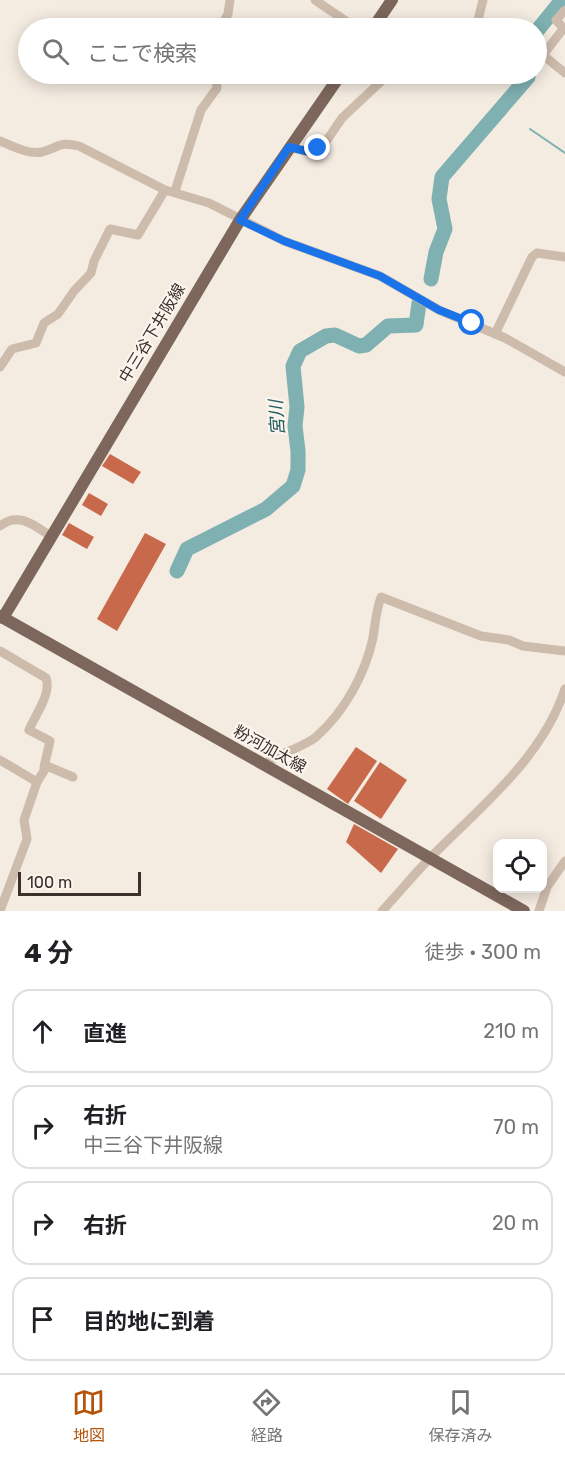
<!DOCTYPE html>
<html lang="ja">
<meta charset="utf-8">
<style>
body{margin:0;font-family:Rubik,"Noto Sans JP",sans-serif;background:#f6f6f6;color:#202124}
.controls{position:absolute;right:18px;bottom:18px;display:grid;overflow:hidden;border-radius:12px;box-shadow:0 3px 15px #0003}
.controls button{width:54px;height:54px;display:grid;place-items:center;padding:0;border:0;border-bottom:2px solid #e0e0e0;background:#fff;color:#202124;font:30px sans-serif}
.scale{position:absolute;left:18px;bottom:15px;width:123px;box-sizing:border-box;padding-left:6px;border:3px solid #3b302b;border-top:0;font-size:16px;line-height:21px;white-space:nowrap;color:#3b302b;-webkit-text-stroke:4px #fbf5ee;paint-order:stroke}
.stop{position:absolute;width:18px;height:18px;margin:-14px;border:4px solid #1a73e8;border-radius:50%;background:#fff}
.stop.end{background:#1a73e8;border-color:#fff;box-shadow:0 2px 6px #0008}
.list{margin:0;padding:0;list-style:none}
h2{display:flex;justify-content:space-between;align-items:center;height:78px;margin:0;padding:0 24px;font-size:26px}
h2 small{font-size:20px;font-weight:400;color:#757577}
.list li{display:grid;grid-template-columns:39px 1fr auto;gap:18px;align-items:center;box-sizing:border-box;height:84px;margin:0 12px 12px;padding:0 12px;border:2px solid #e0e0e0;border-radius:18px}
.list b{display:block;font-size:22px;white-space:nowrap}
.list p{margin:0;font-size:20px;white-space:nowrap;color:#757577}
.list em{font-size:20px;font-style:normal;color:#757577}
.icon{flex:none;width:33px;height:33px;fill:none;stroke:currentColor;stroke-width:2;stroke-linecap:round;stroke-linejoin:round}
.map{position:relative;flex:none;width:565px;height:911px;overflow:hidden}
.search{position:absolute;background:#fff;box-shadow:0 3px 15px #0003;left:18px;right:18px;top:18px;height:66px;display:flex;align-items:center;gap:15px;box-sizing:border-box;padding:0 21px;border-radius:33px;color:#757577;font-size:22px}
.sheet{height:462px;background:#fff}
nav{display:flex;justify-content:space-around;align-items:center;box-sizing:border-box;height:84px;border-top:2px solid #e0e0e0;background:#fff;font-size:16px;color:#757577}
nav a{display:grid;justify-items:center;gap:3px}
nav .on{color:#b45309}
.map>svg:first-child{display:block}
.lines{fill:none;stroke-linecap:round;stroke-linejoin:round}
.stream{stroke:#7fb0b2;stroke-width:2}
.river{stroke:#7fb0b2;stroke-width:15}
.building{fill:#c8694b}
.minor{stroke:#cdbbac;stroke-width:9}
.major{stroke:#7d675c;stroke-width:12}
.route{stroke:#1a73e8;stroke-width:8}
.labels{text-anchor:middle;dominant-baseline:central;stroke-width:4.5;stroke-linejoin:round;paint-order:stroke}
.street-label{font-size:16px;fill:#3b302b;stroke:#fbf5ee}
.water-label{font-size:18px;font-style:italic;fill:#1f5a5e;stroke:#fbf5ee}
</style>
<div class="map">
<svg width="565" height="911" viewBox="0 0 565 911">
<rect width="100%" height="100%" fill="#f4ebe1"/>
<g class="lines">
<!-- stream -->
<path class="stream" d="M530,129L565,153"/>
<!-- river -->
<g class="river">
<path d="M536,32L562,0"/>
<path d="M431,279L436,252L445,229L439,199L442,177L528,77L527,74"/>
<path d="M177,571L187,549L266,509L293,486L298,470V451L295,426L297,407L293,366L300,351L326,336L335,335L359,346L366,345L388,326L416,325L419,303"/>
</g>
</g>
<!-- building -->
<g class="building">
<path d="M110,454L141,472L133,484L102,466Z"/>
<path d="M89,493L108,504L101,516L82,505Z"/>
<path d="M69,523L94,537L87,549L62,535Z"/>
<path d="M145,533L166,544L117,631L97,619Z"/>
<path d="M356,747L377,761L348,804L327,789Z"/>
<path d="M380,762L407,780L381,819L354,801Z"/>
<path d="M354,824L398,849L381,873L346,842Z"/>
</g>
<g class="lines">
<!-- minor -->
<g class="minor">
<path d="M315,0L356,28"/>
<path d="M565,10L556,20L565,30"/>
<path d="M220,28L228,14L230,0"/>
<path d="M476,28L483,0"/>
<path d="M563,29L543,55L565,73"/>
<path d="M0,141C12,146 29,155 42,152C60,147 59,141 79,146L165,190L209,203L284,241L380,276L439,310L505,338L565,372"/>
<path d="M289,147L310,152L325,143L342,118L389,74"/>
<path d="M175,191L201,110L217,88L216,74"/>
<path d="M495,334L532,257L537,253L565,257"/>
<path d="M0,367L12,349L36,343L44,323L58,314L74,291L91,273L94,261L110,229L138,235L165,190"/>
<path d="M0,526C19,511 35,526 52,537"/>
<path d="M0,651L46,678C52,693 35,715 29,730L50,741L44,767"/>
<path d="M0,760L37,782L24,820L27,839L0,911"/>
<path d="M265,765C272,755 304,748 317,736C345,711 365,674 373,638C375,624 376,611 381,597L481,636L509,640L523,646L565,651"/>
<path d="M37,782L47,766L73,777"/>
<path d="M382,911C399,893 414,874 432,856C481,806 542,759 565,689"/>
<path d="M539,911L547,887L565,861"/>
</g>
<!-- major -->
<g class="major">
<path d="M373,28L392,0"/>
<path d="M0,616L524,911"/>
<path d="M3,618L240,220L341,74"/>
</g>
</g>
<g class="lines">
<!-- route -->
<path class="route" d="M318,148L310,152L289,147L240,220L284,241L380,276L439,310L472,323"/>
</g>
<g class="labels">
<!-- street labels -->
<g class="street-label">
<text transform="translate(152 333) rotate(-59)">中三谷下井阪線</text>
<text transform="translate(270 749) rotate(29)">粉河加太線</text>
</g>
<!-- water labels -->
<g class="water-label">
<text transform="translate(277 418) rotate(-94)">宮川</text>
</g>
</g>
</svg>
<div class="controls">
<button><svg class="icon" aria-label="locate" viewBox="0 0 24 24"><circle cx="12" cy="12" r="6"/><path d="M12 2v4M12 18v4M2 12h4M18 12h4"/></svg></button>
</div>
<div class="scale">100 m</div>
<div class="stop" style="left:472px;top:323px"></div>
<div class="stop end" style="left:318px;top:148px"></div>
<div class="search"><svg class="icon" aria-label="search" viewBox="0 0 24 24"><circle cx="10" cy="10" r="6"/><path d="M15 15l6 6"/></svg>ここで検索</div>
</div>
<section class="sheet">
<h2>4 分<small>徒歩 · 300 m</small></h2>
<ul class="list">
<li><svg class="icon" aria-label="ahead" viewBox="0 0 24 24"><path d="M12 20V5M6 11l6-6 6 6"/></svg><div><b>直進</b></div><em>210 m</em></li>
<li><svg class="icon" aria-label="right" viewBox="0 0 24 24"><path d="M7 20v-9h11M14 6l5 5-5 5"/></svg><div><b>右折</b><p>中三谷下井阪線</p></div><em>70 m</em></li>
<li><svg class="icon" aria-label="right" viewBox="0 0 24 24"><path d="M7 20v-9h11M14 6l5 5-5 5"/></svg><div><b>右折</b></div><em>20 m</em></li>
<li><svg class="icon" aria-label="arrive" viewBox="0 0 24 24"><path d="M6 21V4h12l-3 4 3 4H6"/></svg><div><b>目的地に到着</b></div></li>
</ul>
</section>
<nav>
<a class="on"><svg class="icon" aria-label="map" viewBox="0 0 24 24"><path d="M3 6l6-2 6 2 6-2v14l-6 2-6-2-6 2zM9 4v14M15 6v14"/></svg>地図</a>
<a><svg class="icon" aria-label="directions" viewBox="0 0 24 24"><path d="M12 3l9 9-9 9-9-9zM9 14v-3h6M13 9l2 2-2 2"/></svg>経路</a>
<a><svg class="icon" aria-label="saved" viewBox="0 0 24 24"><path d="M7 4h10v16l-5-4-5 4z"/></svg>保存済み</a>
</nav>
